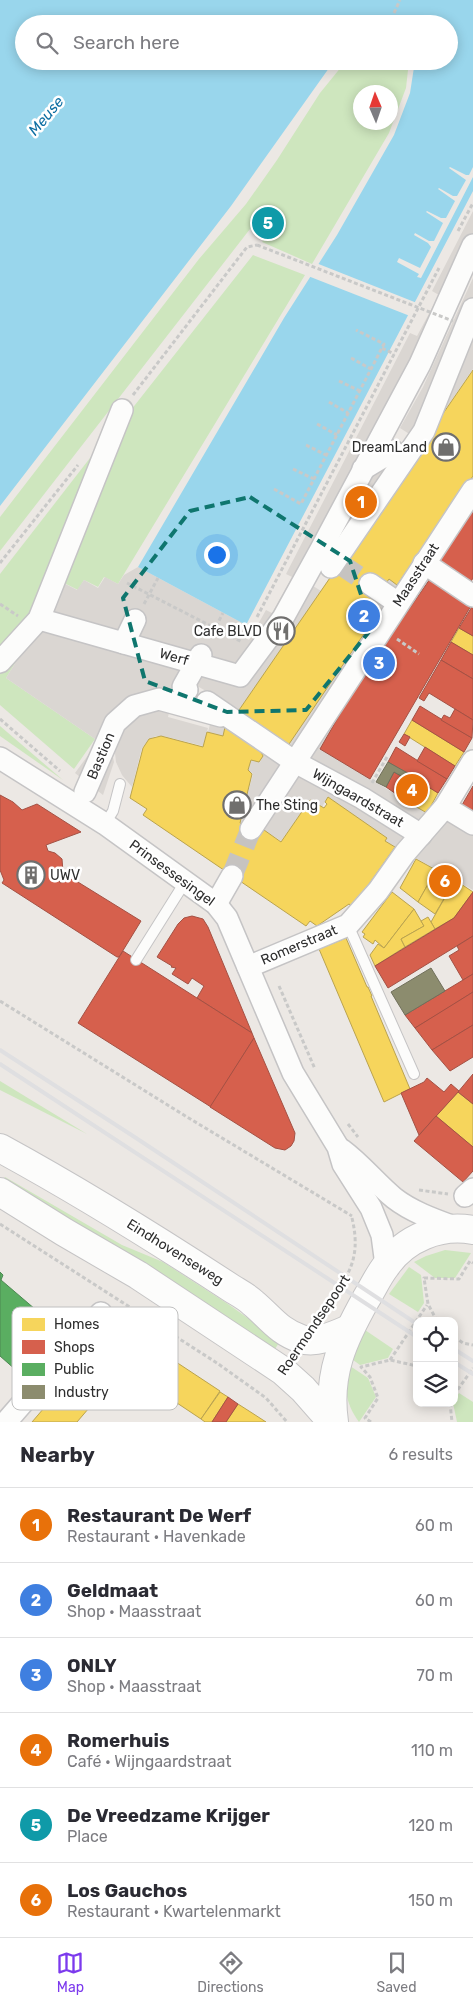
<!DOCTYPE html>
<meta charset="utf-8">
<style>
body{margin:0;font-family:Rubik,sans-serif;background:#f7f7f7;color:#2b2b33}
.controls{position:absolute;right:15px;bottom:15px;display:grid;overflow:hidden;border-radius:10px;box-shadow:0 2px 12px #0003}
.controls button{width:45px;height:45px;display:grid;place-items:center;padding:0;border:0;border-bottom:1px solid #e1e1e2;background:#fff;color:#2b2b33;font:25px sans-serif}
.compass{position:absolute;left:353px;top:85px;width:45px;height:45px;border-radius:50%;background:#fff;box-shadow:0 2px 12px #0003;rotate:358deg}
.you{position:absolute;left:216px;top:554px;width:18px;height:18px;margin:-12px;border:4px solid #fff;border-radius:50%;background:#1a73e8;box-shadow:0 0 0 8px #1a73e833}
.badge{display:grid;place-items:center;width:32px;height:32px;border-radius:50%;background:#7c3aed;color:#fff;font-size:16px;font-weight:700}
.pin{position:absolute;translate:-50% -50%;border:2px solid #fff;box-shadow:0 1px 5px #0006}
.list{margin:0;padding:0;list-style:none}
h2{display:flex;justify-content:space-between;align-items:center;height:65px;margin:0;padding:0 20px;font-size:21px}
h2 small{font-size:16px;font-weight:400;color:#7c7c81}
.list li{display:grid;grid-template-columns:32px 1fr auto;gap:15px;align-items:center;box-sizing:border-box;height:75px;padding:0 20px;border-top:1px solid #e1e1e2}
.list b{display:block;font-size:19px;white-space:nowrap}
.list p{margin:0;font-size:16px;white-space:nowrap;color:#7c7c81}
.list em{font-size:16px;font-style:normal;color:#7c7c81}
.icon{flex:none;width:28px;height:28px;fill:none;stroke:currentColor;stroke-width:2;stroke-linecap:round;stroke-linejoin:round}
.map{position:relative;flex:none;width:473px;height:1422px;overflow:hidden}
.search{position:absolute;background:#fff;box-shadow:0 2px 12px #0003;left:15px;right:15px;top:15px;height:55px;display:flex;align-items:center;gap:12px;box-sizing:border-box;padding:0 18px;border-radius:28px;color:#7c7c81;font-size:19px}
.sheet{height:515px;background:#fff}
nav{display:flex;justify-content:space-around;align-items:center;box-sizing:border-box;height:70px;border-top:1px solid #e1e1e2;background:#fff;font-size:14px;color:#7c7c81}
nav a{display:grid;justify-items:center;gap:2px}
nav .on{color:#7c3aed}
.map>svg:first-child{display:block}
.green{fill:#cee6be;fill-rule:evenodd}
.plaza{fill:#dad6d2}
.water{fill:#99d6ec}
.pier{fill:#ece8e4}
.homes{fill:#f6d55c;stroke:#baa34e}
.shops{fill:#d6604d;stroke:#a45144}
.public{fill:#5aae61;stroke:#4d8852}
.industry{fill:#8c8c6e;stroke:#70705b}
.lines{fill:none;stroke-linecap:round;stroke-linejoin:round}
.street-tunnel{stroke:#c6c3c0;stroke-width:21;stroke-dasharray:21 11;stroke-linecap:butt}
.lane-casing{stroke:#c5c4c5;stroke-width:12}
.street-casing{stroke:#c5c4c5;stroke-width:24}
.secondary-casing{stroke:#c5c4c5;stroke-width:30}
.path{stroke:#c9c9c8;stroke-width:3;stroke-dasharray:4 2.5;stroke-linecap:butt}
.lane{stroke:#fcfcfb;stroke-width:10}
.street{stroke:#fcfcfb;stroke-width:21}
.secondary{stroke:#fcfcfb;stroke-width:28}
.rail{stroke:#dfdfe1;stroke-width:4}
.path-bridge{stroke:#c9c9c8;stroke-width:3;stroke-dasharray:4 2.5;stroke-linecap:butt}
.marked{fill:none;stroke:#0f766e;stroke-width:4;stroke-dasharray:10 6;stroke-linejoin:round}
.labels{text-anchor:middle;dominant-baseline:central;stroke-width:5;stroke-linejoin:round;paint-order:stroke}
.poi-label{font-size:14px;fill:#2e2e2e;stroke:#fff;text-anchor:end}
.street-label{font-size:14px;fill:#2e2e2e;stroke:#fff}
.water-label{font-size:15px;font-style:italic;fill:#0d6fa3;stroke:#fff}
.key{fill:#fff;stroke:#c0c0c0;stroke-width:1}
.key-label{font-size:14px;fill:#2e2e2e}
</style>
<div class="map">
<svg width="473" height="1422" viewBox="0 0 473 1422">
<rect width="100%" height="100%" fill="#ece8e4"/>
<!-- green -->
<g class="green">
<path d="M346,61H409L406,88L389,133L312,264L262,242L282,215L276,209L264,211L0,551V517L199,259L246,204L277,160L320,93ZM360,92H390V122H360Z"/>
<path d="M253,255L305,275L118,584L104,577L98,587L84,580L78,590L60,581L131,410Z"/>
<path d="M104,440L50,576L20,630L0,651V574Z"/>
<path d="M30,639L6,678L95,739L74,769L0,705V674Z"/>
<path d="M0,726L63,780L0,736Z"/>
<path d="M0,1081L87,1134L0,1090Z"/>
<path d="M5,1177L122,1245L163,1262L228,1304L280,1341L275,1349L156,1271L2,1182Z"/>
<path d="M445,1250L471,1253L455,1278H435L414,1262L426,1256Z"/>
<path d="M409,1267L421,1275L424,1303L418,1312L389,1294Z"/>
<path d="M365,1330L393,1349L388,1358L360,1365L349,1357Z"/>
<path d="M347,1364L368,1378L376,1397L359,1422C344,1401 345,1388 347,1364Z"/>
<path d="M459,1393L473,1402V1422H457L453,1403Z"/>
</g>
<!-- plaza -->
<g class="plaza">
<path d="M473,211V273L420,386L385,445L399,455L310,584L321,591L239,710L192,683L178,692L154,689L138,694L114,713L95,739L6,678L30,639L20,630L50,576L77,590L84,580L98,588L105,577L118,584L124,575L138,567L246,625L241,636L249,640L266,610L272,613L292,577L286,574L410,333L417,336L439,295L432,291Z"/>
<path d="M473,278V369L335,570L414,437L400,428L423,387Z"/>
<path d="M473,476V509L436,562L473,587V605L432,577L387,641L383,639L320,749L427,813L440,792L473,812V890L385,841L387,838L328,797L322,807L310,800L281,841L264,830L260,835L240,822L253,774L248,770L251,761L260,762L263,755L227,727L223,736L208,732L212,717L160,705L140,708L124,719L115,735L112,753L114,762L103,795L75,773L122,709L139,696L154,692L178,694L203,707L210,697L240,714L287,746L381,609L373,603L377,596L366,589L374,578L384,585L389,579L397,584Z"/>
<path d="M170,709L168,717L208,728L203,746L163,736H156L149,739L142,748L132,787L122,775L116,762L115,753L117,736L141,710Z"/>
</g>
<!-- water -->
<path class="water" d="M0,0H473V191L246,625L138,567L284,318L337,235L394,135L410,93L415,61H449V24H382L372,21L365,24H24V61H334L231,206L0,506Z"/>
<!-- pier -->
<g class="pier">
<path d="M450,167L466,175H469L473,167V177L421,278L417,277L419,274L397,262L399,258L420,268L431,247L428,243L414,235L415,233L429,241H434L443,223L426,212L427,211L441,218H446L455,201L438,189L439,188L453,196H457L466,180L449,168Z"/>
<path d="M316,263L417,303L410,316L308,276Z"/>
</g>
<!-- homes -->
<g class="homes">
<path d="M473,370V476L397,585L389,579L372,603L380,608L372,622L287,747L237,713Z"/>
<path d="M459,628L473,636V655L451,642Z"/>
<path d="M412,720L464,752L455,766L404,734Z"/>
<path d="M225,727L261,752L263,756L259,762L251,760L248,770L252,774L240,823L260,835L264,830L281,842L310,800L324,808L327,804L325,802L328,797L387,838L385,841L395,847L353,907L349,904L317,926L310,921L306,926L143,815L147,809L130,798L143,748L149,739L161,736L203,747L207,732L223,736Z"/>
<path d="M418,780L438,793L427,813L406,801Z"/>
<path d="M416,859L436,870L418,902L400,888Z"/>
<path d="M436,870L455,880L435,914L418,902Z"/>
<path d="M455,880L473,892L454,918L435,929L431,922Z"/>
<path d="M392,892L414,909L384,948L375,940L373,944L363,937L365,934L362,932Z"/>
<path d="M414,909L424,926L401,939L405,947L375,966L370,955L378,944L384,948Z"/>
<path d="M428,917L435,929L405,947L401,939L424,926L421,921Z"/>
<path d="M346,938L367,987H368L372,996H371L410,1089L384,1102L319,949Z"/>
<path d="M458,1092L473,1104V1147L436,1116Z"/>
<path d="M117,1323L220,1391L201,1419L120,1365L116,1370L119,1373L77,1422H32Z"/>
<path d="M220,1392L228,1397L212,1422H205L201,1419Z"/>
<path d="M238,1404L249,1411L266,1422H226Z"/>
</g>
<!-- shops -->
<g class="shops">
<path d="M473,509V578L469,585L436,562Z"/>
<path d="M432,576L472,604L370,779L320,749L383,639L387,641Z"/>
<path d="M473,605V636L459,628Z"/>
<path d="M451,642L473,655V679L441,660Z"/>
<path d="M441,660L473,679V720L429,693L424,701L419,698Z"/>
<path d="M420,706L472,738L464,752L412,720Z"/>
<path d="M455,709L473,720L472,738L441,720L444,715L450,718Z"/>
<path d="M404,734L410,737L405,746L399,742Z"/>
<path d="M396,747L447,779L438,793L388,762Z"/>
<path d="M425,747L455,766L447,779L417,761Z"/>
<path d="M394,772L410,781L412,777L418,780L406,801L386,787Z"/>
<path d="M473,786V812L462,805Z"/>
<path d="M0,795L13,802L22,810L37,804L81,832L46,845L48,851L55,853L62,859L63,872L58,878L60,883L73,879L141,921L119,957H117L2,883L4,880L0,870Z"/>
<path d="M473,892V936L388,988L375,966L454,918Z"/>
<path d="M192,916L203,919L208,927L252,1033L197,998L204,986L192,978L188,984L172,974L176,968L171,967L172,966L157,957L178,924L184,918Z"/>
<path d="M473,936V974L463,980L449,956L459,950L457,946Z"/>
<path d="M123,951L252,1033L254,1038L211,1107L78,1023Z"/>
<path d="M473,974V992L445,1010L415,1028L405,1015Z"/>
<path d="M473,992V1025L432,1050L415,1028Z"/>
<path d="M473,1025V1057L450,1071L432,1050Z"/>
<path d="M254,1038L295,1133L294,1141L291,1146L285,1150L275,1148L210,1107Z"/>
<path d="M473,1074V1104L458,1092Z"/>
<path d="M427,1078L444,1092L451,1084L459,1091L419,1135L401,1093L424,1082Z"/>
<path d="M436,1116L473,1147V1171L463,1182L414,1141Z"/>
<path d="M228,1397L238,1404L226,1422H212Z"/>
</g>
<!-- public -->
<path class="public" d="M0,1272L3,1275L1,1280L63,1333L25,1378L0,1356Z"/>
<!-- industry -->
<g class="industry">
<path d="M388,762L413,776L410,781L394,772L386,787L376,782Z"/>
<path d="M431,968L445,991L405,1015L391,992Z"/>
</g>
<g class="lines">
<!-- street-tunnel -->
<g class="street-tunnel">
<path d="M340,564L370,584"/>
<path d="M232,876L251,829"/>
</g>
<!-- lane casing -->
<g class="lane-casing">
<g id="lane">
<path d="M105,824L113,811L120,784"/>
<path d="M348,925L414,1074"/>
<path d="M136,960L185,882"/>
</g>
</g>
<!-- street casing -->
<g class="street-casing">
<g id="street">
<path d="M363,469L393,451"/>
<path d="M424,563L473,596"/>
<path d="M331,567L424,431L473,309"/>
<path d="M370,584L398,603"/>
<path d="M39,619L240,676L283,618L321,549L420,364L473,245"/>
<path d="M124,643L135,620"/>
<path d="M0,662L39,619L122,410"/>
<path d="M187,690L183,687L201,655"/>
<path d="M207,702L295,762L362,798L421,835"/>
<path d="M0,758L105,824L216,904L227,918L293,1073L338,1147L343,1164L371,1208L382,1235L386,1265"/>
<path d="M85,792L115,723L134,706L159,699L221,716"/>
<path d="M445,807L473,824"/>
<path d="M251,829L473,490"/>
<path d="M216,904L232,876"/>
<path d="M248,967L348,925L378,891L405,853L445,807L473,761"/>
<path d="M342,1150C361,1164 376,1183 394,1198C412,1212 435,1220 457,1228"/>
<path d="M465,1196L473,1189"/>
<path d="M6,1422L101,1313"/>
</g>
</g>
<!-- secondary casing -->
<g class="secondary-casing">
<g id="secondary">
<path d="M0,1148C79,1191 156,1239 231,1288C239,1293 247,1297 253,1303C271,1318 278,1331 301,1339C316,1344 335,1335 349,1329"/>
<path d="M0,1192L64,1232L138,1275L283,1371L303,1389L332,1422"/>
<path d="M334,1422C327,1374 343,1340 366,1299C373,1288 378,1276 386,1266C405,1238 440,1224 473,1230"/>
</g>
</g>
<!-- path -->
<g class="path">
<path d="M394,13L400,0"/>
<path d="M458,231L473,203"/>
<path d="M382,348L394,354"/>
<path d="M351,358L371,369"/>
<path d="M339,381L360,391"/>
<path d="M133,395L247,247L257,245"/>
<path d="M329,402L348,413"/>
<path d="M317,424L337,435"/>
<path d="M306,445L326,455"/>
<path d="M293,469L314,479"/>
<path d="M274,489L301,504L384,344L356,330"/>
<path d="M0,563L78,465"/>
<path d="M127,583L242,642"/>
<path d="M0,604L18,616"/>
<path d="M144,604L158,578"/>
<path d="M257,617L439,268"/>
<path d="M210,638L223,613"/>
<path d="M397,639L419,654"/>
<path d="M0,719L60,771"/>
<path d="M372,783L387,757"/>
<path d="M279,986L315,1069"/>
<path d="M0,1001L187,1117L352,1216"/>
<path d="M348,1124L358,1137"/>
<path d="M419,1190L448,1194"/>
<path d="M0,1224L217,1363L266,1398L287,1422"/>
<path d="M320,1316C344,1280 363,1264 352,1218"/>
<path d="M437,1321L428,1304L424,1278L459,1279L470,1261L473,1263"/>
<path d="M454,1337L463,1343L473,1345"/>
<path d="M390,1360L427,1305"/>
<path d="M454,1395L473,1368"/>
<path d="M450,1403L452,1422"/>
<path d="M371,1422L365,1418L378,1398L370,1377L361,1367L390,1360L417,1366"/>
</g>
<!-- lane -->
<use href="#lane" class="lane"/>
<!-- street -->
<use href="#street" class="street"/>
<!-- secondary -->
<use href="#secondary" class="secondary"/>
<!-- rail -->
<g class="rail">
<path d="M0,1050L133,1136L417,1324"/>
<path d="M0,1064L417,1337"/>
<path d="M454,1349L473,1361"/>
<path d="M454,1362L473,1374"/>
</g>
<!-- path-bridge -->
<path class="path-bridge" d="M257,245L453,321"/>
</g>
<!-- marked area -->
<path class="marked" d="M250,497L350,561L372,628L306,710L227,712L145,681L123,598L190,511Z"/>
<!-- icons -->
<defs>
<g id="shop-ring" transform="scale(1.4375)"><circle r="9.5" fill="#fff" stroke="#706f6e" stroke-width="1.5"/><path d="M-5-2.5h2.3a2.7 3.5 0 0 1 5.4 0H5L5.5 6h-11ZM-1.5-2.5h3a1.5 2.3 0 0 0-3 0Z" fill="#706f6e"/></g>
<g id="restaurant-ring" transform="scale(1.4375)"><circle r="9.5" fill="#fff" stroke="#706f6e" stroke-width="1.5"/><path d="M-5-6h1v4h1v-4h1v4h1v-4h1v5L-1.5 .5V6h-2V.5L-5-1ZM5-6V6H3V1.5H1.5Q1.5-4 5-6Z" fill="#706f6e"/></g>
<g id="building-ring" transform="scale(1.4375)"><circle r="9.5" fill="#fff" stroke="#706f6e" stroke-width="1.5"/><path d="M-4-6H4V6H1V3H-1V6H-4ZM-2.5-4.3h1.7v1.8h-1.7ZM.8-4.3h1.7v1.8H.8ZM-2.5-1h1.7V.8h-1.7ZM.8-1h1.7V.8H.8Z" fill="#706f6e"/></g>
</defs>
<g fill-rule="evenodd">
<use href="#shop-ring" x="446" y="447"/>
<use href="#restaurant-ring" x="281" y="631"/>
<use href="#shop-ring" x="237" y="805"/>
<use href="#building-ring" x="31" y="875"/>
</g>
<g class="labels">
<!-- poi labels -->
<g class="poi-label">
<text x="427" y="447">DreamLand</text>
<text x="262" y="631">Cafe BLVD</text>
<text x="256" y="805" text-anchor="start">The Sting</text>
<text x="50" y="875" text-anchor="start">UWV</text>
</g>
<!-- street labels -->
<g class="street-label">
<text transform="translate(416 575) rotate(-57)">Maasstraat</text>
<text transform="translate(174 657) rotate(16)">Werf</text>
<text transform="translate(101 756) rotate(-67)">Bastion</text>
<text transform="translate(358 798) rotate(30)">Wijngaardstraat</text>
<text transform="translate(172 873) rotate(36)">Prinsessesingel</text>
<text transform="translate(299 945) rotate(-23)">Romerstraat</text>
<text transform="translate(175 1252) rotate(32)">Eindhovenseweg</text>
<text transform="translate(314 1325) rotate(-56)">Roermondsepoort</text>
</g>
<!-- water labels -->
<g class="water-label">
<text transform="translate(46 116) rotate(-50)">Meuse</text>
</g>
</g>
<!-- legend -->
<rect x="12" y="1307" width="166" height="103" rx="8" class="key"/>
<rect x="22" y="1318" width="23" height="13" fill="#f6d55c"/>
<rect x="22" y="1340" width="23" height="14" fill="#d6604d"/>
<rect x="22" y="1363" width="23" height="13" fill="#5aae61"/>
<rect x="22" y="1385" width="23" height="14" fill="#8c8c6e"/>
<g class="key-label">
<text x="54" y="1329">Homes</text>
<text x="54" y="1352">Shops</text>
<text x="54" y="1374">Public</text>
<text x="54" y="1397">Industry</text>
</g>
</svg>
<div class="controls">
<button><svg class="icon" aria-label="locate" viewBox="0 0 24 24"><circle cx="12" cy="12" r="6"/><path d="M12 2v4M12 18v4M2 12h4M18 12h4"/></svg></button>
<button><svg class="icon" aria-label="layers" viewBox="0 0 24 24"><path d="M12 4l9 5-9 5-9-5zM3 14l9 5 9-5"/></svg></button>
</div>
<svg class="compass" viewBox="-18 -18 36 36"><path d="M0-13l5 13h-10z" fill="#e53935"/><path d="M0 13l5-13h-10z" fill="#7c7c81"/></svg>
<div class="you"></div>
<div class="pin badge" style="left:361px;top:502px;background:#e8710a">1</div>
<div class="pin badge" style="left:364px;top:616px;background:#3f7fe0">2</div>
<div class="pin badge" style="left:379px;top:663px;background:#3f7fe0">3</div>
<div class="pin badge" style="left:412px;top:790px;background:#e8710a">4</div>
<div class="pin badge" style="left:268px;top:223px;background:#0f9aa8">5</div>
<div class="pin badge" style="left:445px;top:881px;background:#e8710a">6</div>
<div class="search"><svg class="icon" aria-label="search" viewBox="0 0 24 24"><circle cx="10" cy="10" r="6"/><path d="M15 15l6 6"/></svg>Search here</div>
</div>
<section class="sheet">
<h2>Nearby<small>6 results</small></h2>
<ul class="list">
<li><span class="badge" style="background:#e8710a">1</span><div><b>Restaurant De Werf</b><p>Restaurant · Havenkade</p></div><em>60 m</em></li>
<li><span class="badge" style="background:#3f7fe0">2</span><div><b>Geldmaat</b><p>Shop · Maasstraat</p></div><em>60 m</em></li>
<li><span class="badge" style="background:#3f7fe0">3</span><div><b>ONLY</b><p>Shop · Maasstraat</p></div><em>70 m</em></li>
<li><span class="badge" style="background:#e8710a">4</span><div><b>Romerhuis</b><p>Café · Wijngaardstraat</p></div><em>110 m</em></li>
<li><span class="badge" style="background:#0f9aa8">5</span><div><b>De Vreedzame Krijger</b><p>Place</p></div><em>120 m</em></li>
<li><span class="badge" style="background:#e8710a">6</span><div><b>Los Gauchos</b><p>Restaurant · Kwartelenmarkt</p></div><em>150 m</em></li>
</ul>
</section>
<nav>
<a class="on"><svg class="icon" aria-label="map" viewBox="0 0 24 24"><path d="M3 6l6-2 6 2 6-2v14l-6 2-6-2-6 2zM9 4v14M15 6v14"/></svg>Map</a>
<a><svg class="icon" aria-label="directions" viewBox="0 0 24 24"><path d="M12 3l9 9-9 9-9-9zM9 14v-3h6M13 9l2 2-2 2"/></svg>Directions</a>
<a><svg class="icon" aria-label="saved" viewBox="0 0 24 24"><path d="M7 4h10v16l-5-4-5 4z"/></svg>Saved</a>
</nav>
